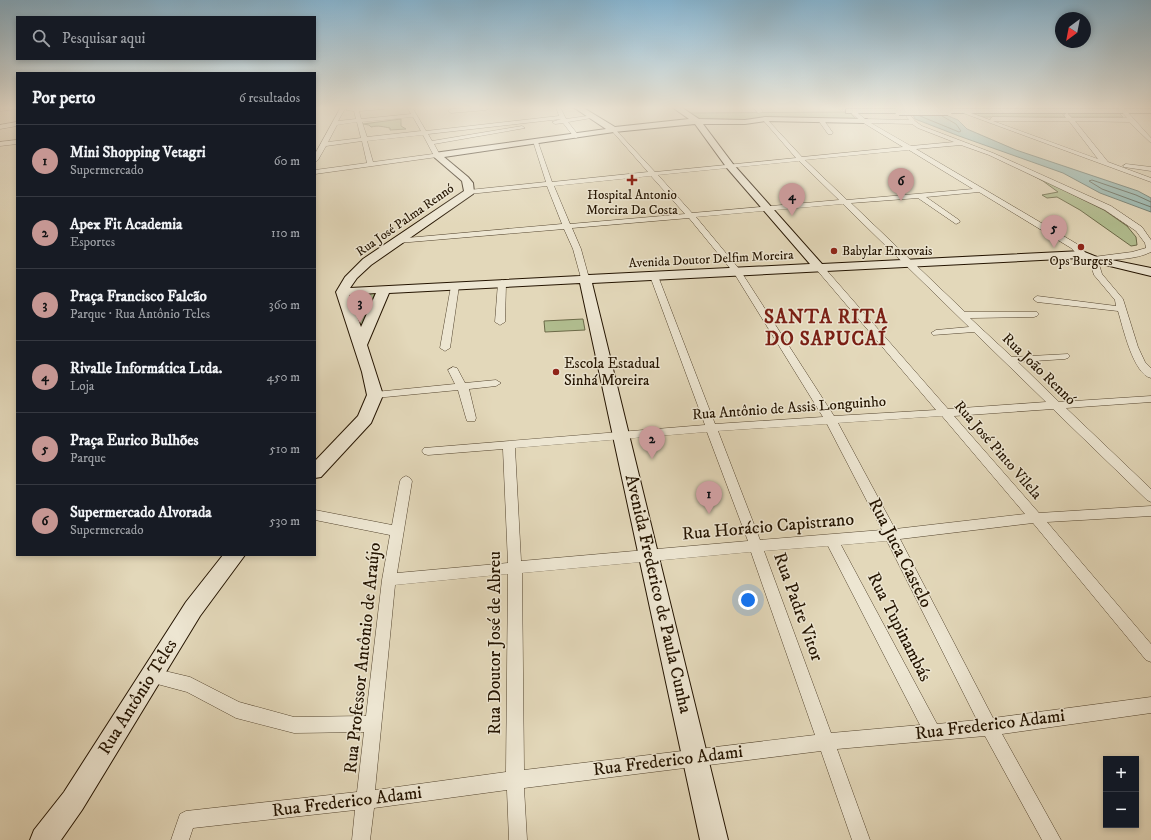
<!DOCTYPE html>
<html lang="pt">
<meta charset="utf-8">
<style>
body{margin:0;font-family:"IM FELL DW Pica",serif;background:#20242c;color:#f1f3f6}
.controls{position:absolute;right:12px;bottom:12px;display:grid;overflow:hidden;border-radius:0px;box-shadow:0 2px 6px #0003}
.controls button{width:36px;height:36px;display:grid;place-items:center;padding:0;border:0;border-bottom:1px solid #363941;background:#171b24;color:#f1f3f6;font:20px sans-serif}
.compass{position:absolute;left:1055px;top:12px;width:36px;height:36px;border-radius:50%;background:#171b24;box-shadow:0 2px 6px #0003;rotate:212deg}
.you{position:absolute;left:748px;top:600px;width:14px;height:14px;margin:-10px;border:3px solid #fff;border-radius:50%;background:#1a73e8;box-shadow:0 0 0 6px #1a73e833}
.badge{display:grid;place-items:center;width:26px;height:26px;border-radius:50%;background:#c59692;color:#111;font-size:13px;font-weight:700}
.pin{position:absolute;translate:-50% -33px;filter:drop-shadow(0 1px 2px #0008)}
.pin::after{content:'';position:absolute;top:21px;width:14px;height:12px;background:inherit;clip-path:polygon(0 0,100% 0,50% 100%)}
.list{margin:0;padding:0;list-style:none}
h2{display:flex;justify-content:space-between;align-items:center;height:52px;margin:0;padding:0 16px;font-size:17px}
h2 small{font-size:13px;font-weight:400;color:#9ea1a6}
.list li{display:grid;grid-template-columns:26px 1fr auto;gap:12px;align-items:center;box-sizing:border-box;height:72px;padding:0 16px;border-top:1px solid #363941}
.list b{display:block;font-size:15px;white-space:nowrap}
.list p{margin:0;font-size:13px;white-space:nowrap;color:#9ea1a6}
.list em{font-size:13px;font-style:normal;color:#9ea1a6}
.icon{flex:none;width:22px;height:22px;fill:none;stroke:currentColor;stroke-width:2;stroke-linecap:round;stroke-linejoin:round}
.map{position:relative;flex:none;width:1151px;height:840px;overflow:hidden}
.search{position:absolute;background:#171b24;box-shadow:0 2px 6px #0003;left:16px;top:16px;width:300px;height:44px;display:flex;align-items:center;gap:10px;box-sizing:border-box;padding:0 14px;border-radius:0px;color:#9ea1a6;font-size:15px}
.panel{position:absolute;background:#171b24;box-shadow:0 2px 6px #0003;left:16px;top:72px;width:300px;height:484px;border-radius:0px}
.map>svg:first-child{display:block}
.green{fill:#b2bf91;stroke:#6b6a49}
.water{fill:#95b9b3;stroke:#68776c}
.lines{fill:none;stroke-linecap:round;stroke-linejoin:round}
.shore{stroke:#5c665a;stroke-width:1}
.street-casing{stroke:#54452f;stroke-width:1}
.secondary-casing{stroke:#241401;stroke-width:2}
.street{fill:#ede6d2;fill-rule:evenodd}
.secondary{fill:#ede6d2;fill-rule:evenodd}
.secondary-bridge-casing{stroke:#241401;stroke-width:10;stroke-linecap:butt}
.secondary-bridge{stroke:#ede6d2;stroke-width:8}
.poi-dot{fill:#8f2418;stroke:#ede6d2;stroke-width:1.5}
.labels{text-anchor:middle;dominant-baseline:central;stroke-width:3;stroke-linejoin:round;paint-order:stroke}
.far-poi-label{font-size:13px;fill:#241401;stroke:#ede6d2}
.far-street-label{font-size:13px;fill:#241401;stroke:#ede6d2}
.poi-label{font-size:15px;fill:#241401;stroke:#ede6d2;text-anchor:start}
.street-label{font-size:15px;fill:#241401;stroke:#ede6d2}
.near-street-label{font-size:18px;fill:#241401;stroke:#ede6d2}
.district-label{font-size:19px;font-weight:bold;letter-spacing:1px;fill:#7a1f14;stroke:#ede6d2}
</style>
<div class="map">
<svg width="1151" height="840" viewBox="0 0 1151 840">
<rect width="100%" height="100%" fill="#e3d8ba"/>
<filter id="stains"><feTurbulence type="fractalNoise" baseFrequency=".005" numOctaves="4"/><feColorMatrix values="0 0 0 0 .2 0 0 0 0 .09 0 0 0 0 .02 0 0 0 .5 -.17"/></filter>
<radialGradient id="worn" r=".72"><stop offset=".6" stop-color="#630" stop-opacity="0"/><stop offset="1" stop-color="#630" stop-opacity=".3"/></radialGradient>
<!-- green -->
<g class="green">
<path d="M952,107H1057L1058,108H953Z"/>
<path d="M849,112L856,119L697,120L688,113Z"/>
<path d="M968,112H1061L1065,117H981Z"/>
<path d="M1067,112H1118L1123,117H1071Z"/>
<path d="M401,119V126L406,129L390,130V128C384,127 378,125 371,127L369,125L363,124Z"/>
<path d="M1011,164L1104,210L1127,226L1136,237L1137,245L1131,246L1080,210L1057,197L1047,198L1042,195L1058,192L1043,181Z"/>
<path d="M375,293L359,334L350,294Z"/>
<path d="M583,319L585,330L545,332L544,321Z"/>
</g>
<!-- water -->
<path class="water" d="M909,107H939L946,115L958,120L967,129L1016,150L1138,191L1151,198V212L1100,193L1063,173L959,136L915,119Z"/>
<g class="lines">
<!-- shore -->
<g class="shore">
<path d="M920,116L959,132L961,131L956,124L942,116"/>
<path d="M1151,202L1136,195L1092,180L1089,181L1102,189L1151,207"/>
</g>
<!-- street casing -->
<g class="street-casing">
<g id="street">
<path d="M0,107H17V109L0,111Z"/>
<path d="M341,107H346L338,121L356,119L354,111L346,110L349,108L387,107L384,109L359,111L361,119L411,114L407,107H412L426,131L559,116L556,107H560L566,119L594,115L597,117L568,122L579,136L576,138L574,137L563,123L555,124L552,122L561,119L428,134L432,141L522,126L525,128L434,144L440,155L437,157L315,174V170L367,163L362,141L326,146L318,160L315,162V154ZM413,117L421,131L367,137L362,122ZM357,122L361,138L328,142L337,125ZM423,135L433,154L373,162L367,141Z"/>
<path d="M483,107L489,108L486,110L451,113L448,111L451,109Z"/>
<path d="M578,107H589L579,110L576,108Z"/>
<path d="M753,107H759L763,112L758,113Z"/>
<path d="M899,107H904L915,121L922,126L993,153L1111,206L1142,227L1151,240V252C1135,260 1115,259 1098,261L1102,274L1123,299L1138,347L1145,362L1151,368V378C1133,374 1123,327 1118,311L1037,302L1033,299L1037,296L1116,306L1115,300L1094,275L1089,259L1093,257L1132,252L1146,248L1145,243L1136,231L1105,210L989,155L961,145L916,149L1077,244L1085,252V256H1079L1071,248L979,192L926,197L959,220L960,222L956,224L918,198L851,203L965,312H1037L1039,314L1037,316L1034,317L970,318L1012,357L1068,354L1070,356L1068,358L1065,359L1018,362L1059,402L1151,396V402L1066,408L1151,489V502L1147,500L1053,409L954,416L1039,513L1151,506V516L1047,522L1151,644V662L1146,660L1033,523L900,539L993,718L1151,697V713L1002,734L1061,840H1042L985,736L837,749L870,840H852L821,751L524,788L527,840H509L507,790L374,808L370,840H352L355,810L193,828L189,840H171L180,814L186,811L357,792L364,732L294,733L236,718L187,692L146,681L144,676L146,671L152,668L190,677L239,702L294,717L366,716L382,580L390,535L315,520V510L392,525L400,481L402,478L406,476L410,478L412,481L397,573L508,563L503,449L428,455L424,454L422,451L424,448L705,425L650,276L651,274L654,273L658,276L715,424L823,417L734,273L689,218L572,228L581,249L589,278L585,281L581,278L573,249L564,229L398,243H395V239L562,224L547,186L469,194L466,192L469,190L546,182L533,141L538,142L552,182L648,172L612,131L611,130L614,128L655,172L796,158L763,120V118L765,117L802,157L903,147L862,122L849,111L854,110L865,119L909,120ZM871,123L912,124L918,128L954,142L911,146ZM909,150L973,189L847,200L805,160ZM799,161L839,200L692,213L658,175ZM651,176L685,214L570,224L554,186ZM843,204L969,327L936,330L931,333L933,335L974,332L1046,402L948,409L822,265H819L815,267L816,269L936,410L834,416L740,270L696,217ZM942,416L1025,514L895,529L838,423ZM827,424L882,530L760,540L718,431ZM707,432L748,541L521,561L515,448ZM887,541L977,720L937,724L841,545ZM828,546L920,725L831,733L764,551ZM751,552L815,735L524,770L522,573ZM508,574L506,772L375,790L395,585Z"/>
<path d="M1118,107H1123L1151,138V143L1129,122L1075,121L1108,162L1151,178V182L955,110L960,109L990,120L992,117L1066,118L1064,115L1067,113L1072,118H1127ZM993,121H1069L1098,159Z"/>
<path d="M819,119H823L833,133L832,134H828L818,120Z"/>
<path d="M17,122V126L0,129V125Z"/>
<path d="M17,140V144L0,146V142Z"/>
<path d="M1126,164L1151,167V171L1124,167L1123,166Z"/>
<path d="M502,280L506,283L505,322L500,325L495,322L498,283Z"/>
<path d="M455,283L459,286L450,348L445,351L440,348L451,286Z"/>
<path d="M453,367L457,368L465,383L496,380L501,383L496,386L469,389L476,418L475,421H467L466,418L458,390L375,398L370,395L375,392L455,384L448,370Z"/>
</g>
</g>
<!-- secondary casing -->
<g class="secondary-casing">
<g id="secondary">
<path d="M573,107H582L615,127L689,119L672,107H681L699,119L745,120L765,117L867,119L868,121L864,123L765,121L745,124H703L733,164L822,264L1082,251L1097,257L1151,268V276L1089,261L1080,258L592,283L728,840H700L580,283L389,293L367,345L383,395L371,423L321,477L315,478V461L358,416L367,395L362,372L336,292L345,277L363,259L464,191L462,181L434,157L433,155L434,153L606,129ZM695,124L727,168L810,264L589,275L585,274L580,276L350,288L357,278L371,265L473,194L474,192L473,183L468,177L444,157L614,132ZM376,293L361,327L349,295Z"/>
<path d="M846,109H899L903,111L899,113H846Z"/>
<rect x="945" y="109" width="206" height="4"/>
<path d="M223,555H245L200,616L82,810L61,840H30L34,830L64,792L186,602Z"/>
</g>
</g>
<!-- street -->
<use href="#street" class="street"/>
<!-- secondary -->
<use href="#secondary" class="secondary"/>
<!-- secondary-bridge casing -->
<g class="secondary-bridge-casing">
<path id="secondary-bridge" d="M899,111H948"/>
</g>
<!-- secondary-bridge -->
<use href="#secondary-bridge" class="secondary-bridge"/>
</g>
<!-- sky -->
<linearGradient id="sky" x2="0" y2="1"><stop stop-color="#87b6d3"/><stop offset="0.48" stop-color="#f2ede0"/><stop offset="1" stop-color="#f2ede0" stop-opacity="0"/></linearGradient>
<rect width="1151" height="224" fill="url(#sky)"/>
<!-- markers -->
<g class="poi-dot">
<path d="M630 174h4v4h4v4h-4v4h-4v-4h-4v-4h4z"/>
<circle cx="1081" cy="247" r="4"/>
<circle cx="834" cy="251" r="4"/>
<circle cx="556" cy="372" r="4"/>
</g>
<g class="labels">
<!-- far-poi labels -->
<g class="far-poi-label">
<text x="632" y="195">Hospital Antonio<tspan x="632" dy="15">Moreira Da Costa</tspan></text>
<text x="842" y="251" text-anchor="start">Babylar Enxovais</text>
<text x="1081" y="261">Ops Burgers</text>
</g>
<!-- far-street labels -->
<g class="far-street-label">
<text transform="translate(405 220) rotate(-35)">Rua José Palma Rennó</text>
<text transform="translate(711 259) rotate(-3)">Avenida Doutor Delfim Moreira</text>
</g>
<!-- poi labels -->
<g class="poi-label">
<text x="564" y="363">Escola Estadual<tspan x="564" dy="17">Sinhá Moreira</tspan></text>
</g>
<!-- street labels -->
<g class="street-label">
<text transform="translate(1039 369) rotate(44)">Rua João Rennó</text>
<text transform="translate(789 408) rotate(-4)">Rua Antônio de Assis Longuinho</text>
<text transform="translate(998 450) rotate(49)">Rua José Pinto Vilela</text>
</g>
<!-- near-street labels -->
<g class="near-street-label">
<text transform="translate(768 527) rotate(-5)">Rua Horácio Capistrano</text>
<text transform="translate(900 553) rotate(63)">Rua Juca Castelo</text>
<text transform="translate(658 594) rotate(77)">Avenida Frederico de Paula Cunha</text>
<text transform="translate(798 607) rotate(70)">Rua Padre Vitor</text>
<text transform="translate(899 627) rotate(63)">Rua Tupinambás</text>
<text transform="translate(495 643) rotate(-90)">Rua Doutor José de Abreu</text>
<text transform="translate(363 658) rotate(-84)">Rua Professor Antônio de Araújo</text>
<text transform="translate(138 697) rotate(-58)">Rua Antônio Teles</text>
<text transform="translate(990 725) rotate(-7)">Rua Frederico Adami</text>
<text transform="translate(668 761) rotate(-7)">Rua Frederico Adami</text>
<text transform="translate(347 802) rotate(-7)">Rua Frederico Adami</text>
</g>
<!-- district labels -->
<g class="district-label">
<text x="826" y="317">SANTA RITA<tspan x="826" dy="22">DO SAPUCAÍ</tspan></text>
</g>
</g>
<rect width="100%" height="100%" filter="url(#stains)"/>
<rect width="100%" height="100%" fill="url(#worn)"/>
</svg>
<div class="controls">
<button>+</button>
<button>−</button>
</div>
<svg class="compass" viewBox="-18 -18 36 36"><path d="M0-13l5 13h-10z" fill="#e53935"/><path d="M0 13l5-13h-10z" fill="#9ea1a6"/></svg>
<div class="you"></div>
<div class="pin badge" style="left:709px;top:514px">1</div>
<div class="pin badge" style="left:652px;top:459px">2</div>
<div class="pin badge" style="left:360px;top:323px">3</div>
<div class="pin badge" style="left:792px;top:216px">4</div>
<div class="pin badge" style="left:1054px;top:248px">5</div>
<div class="pin badge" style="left:901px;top:201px">6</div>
<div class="search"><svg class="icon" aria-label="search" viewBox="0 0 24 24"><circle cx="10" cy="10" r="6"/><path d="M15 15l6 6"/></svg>Pesquisar aqui</div>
<section class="panel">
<h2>Por perto<small>6 resultados</small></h2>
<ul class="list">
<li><span class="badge">1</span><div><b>Mini Shopping Vetagri</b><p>Supermercado</p></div><em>60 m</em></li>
<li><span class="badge">2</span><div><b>Apex Fit Academia</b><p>Esportes</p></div><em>110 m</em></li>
<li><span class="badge">3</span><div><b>Praça Francisco Falcão</b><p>Parque · Rua Antônio Teles</p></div><em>360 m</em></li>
<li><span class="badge">4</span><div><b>Rivalle Informática Ltda.</b><p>Loja</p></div><em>450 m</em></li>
<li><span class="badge">5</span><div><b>Praça Eurico Bulhões</b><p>Parque</p></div><em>510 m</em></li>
<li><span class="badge">6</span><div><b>Supermercado Alvorada</b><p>Supermercado</p></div><em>530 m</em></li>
</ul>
</section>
</div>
